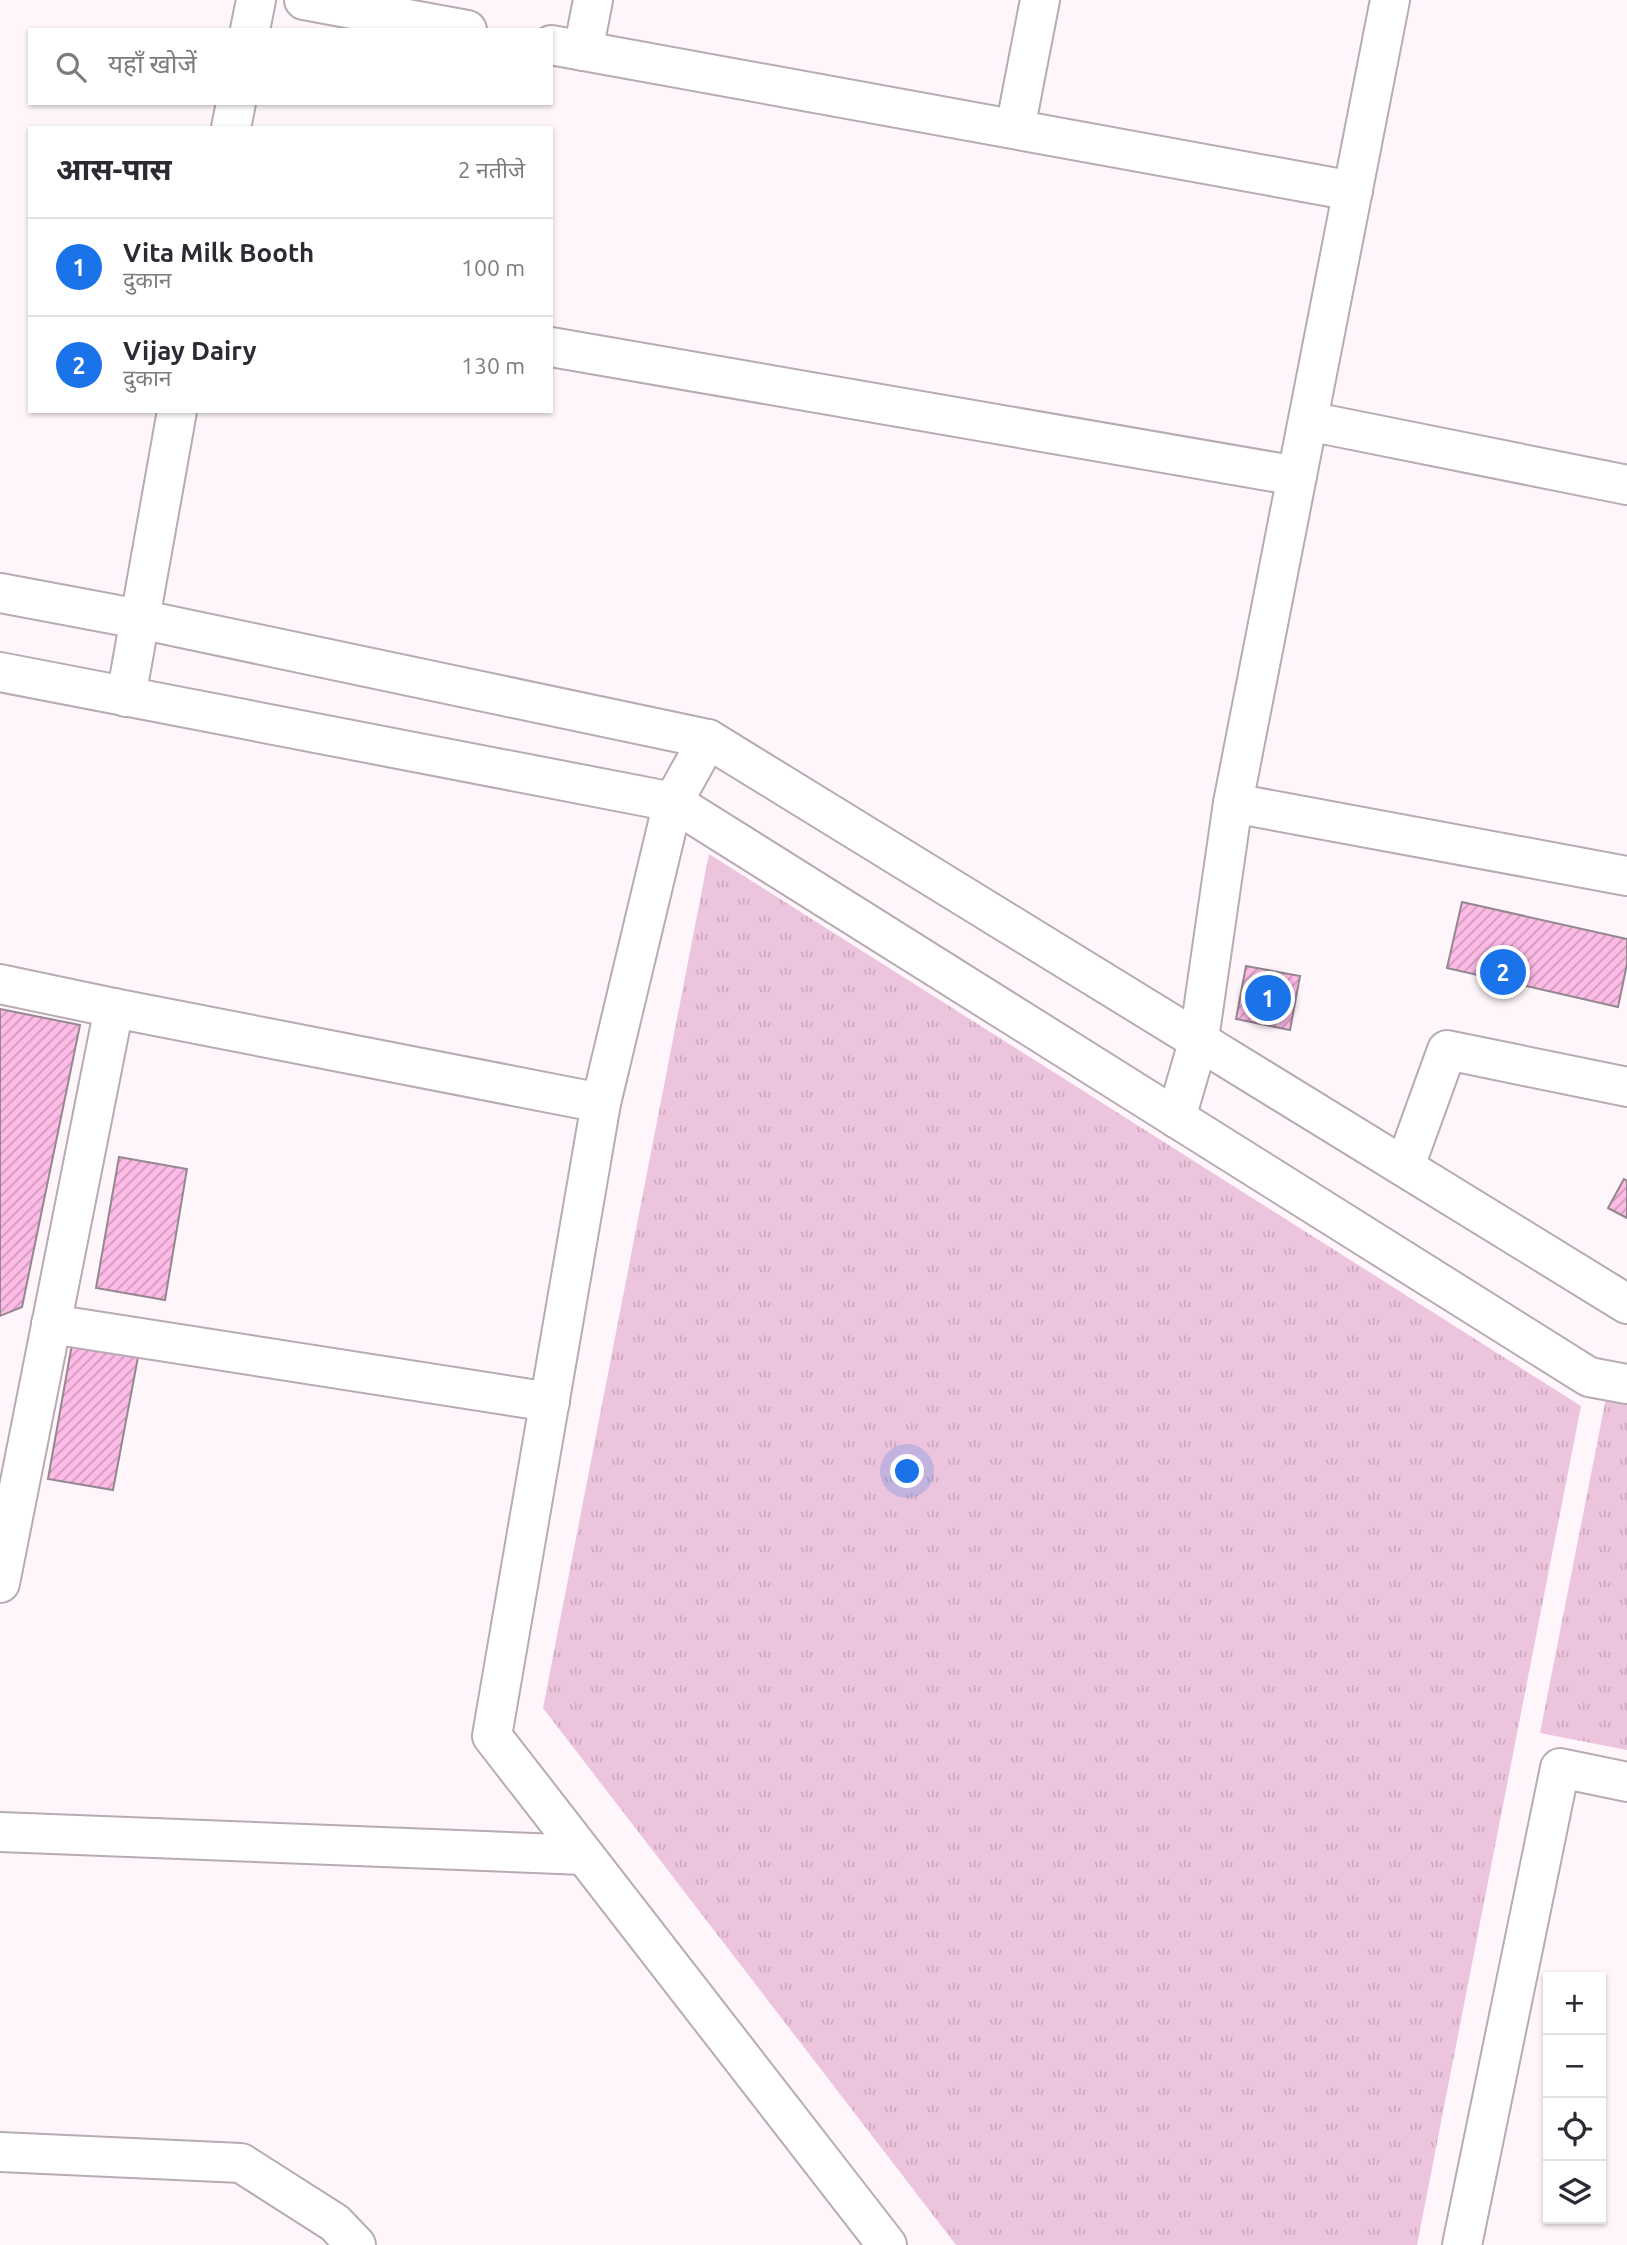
<!DOCTYPE html>
<html lang="hi">
<meta charset="utf-8">
<style>
body{margin:0;font-family:Ubuntu,"Noto Sans Devanagari",sans-serif;background:#f2f2f3;color:#2b2b33}
.controls{position:absolute;right:21px;bottom:21px;display:grid;overflow:hidden;border-radius:0px;box-shadow:0 2px 5px #0004}
.controls button{width:63px;height:63px;display:grid;place-items:center;padding:0;border:0;border-bottom:2px solid #e1e1e2;background:#fff;color:#2b2b33;font:35px sans-serif}
.you{position:absolute;left:908px;top:1472px;width:24px;height:24px;margin:-18px;border:5px solid #fff;border-radius:50%;background:#1a73e8;box-shadow:0 0 0 10px #1a73e833}
.badge{display:grid;place-items:center;width:46px;height:46px;border-radius:50%;background:#1a73e8;color:#fff;font-size:23px;font-weight:700}
.pin{position:absolute;translate:-50% -50%;border:4px solid #fff;box-shadow:0 2px 7px #0006}
.list{margin:0;padding:0;list-style:none}
h2{display:flex;justify-content:space-between;align-items:center;height:91px;margin:0;padding:0 28px;font-size:30px}
h2 small{font-size:23px;font-weight:400;color:#7c7c81}
.list li{display:grid;grid-template-columns:46px 1fr auto;gap:21px;align-items:center;box-sizing:border-box;height:98px;padding:0 28px;border-top:2px solid #e1e1e2}
.list b{display:block;font-size:26px;white-space:nowrap}
.list p{margin:0;font-size:23px;white-space:nowrap;color:#7c7c81}
.list em{font-size:23px;font-style:normal;color:#7c7c81}
.icon{flex:none;width:38px;height:38px;fill:none;stroke:currentColor;stroke-width:2;stroke-linecap:round;stroke-linejoin:round}
.map{position:relative;flex:none;width:1627px;height:2245px;overflow:hidden}
.search{position:absolute;background:#fff;box-shadow:0 2px 5px #0004;left:28px;top:28px;width:525px;height:77px;display:flex;align-items:center;gap:18px;box-sizing:border-box;padding:0 24px;border-radius:0px;color:#7c7c81;font-size:26px}
.panel{position:absolute;background:#fff;box-shadow:0 2px 5px #0004;left:28px;top:126px;width:525px;height:287px;border-radius:0px}
.map>svg:first-child{display:block}
.grass{fill:url(#grass-tufts)}
.building{fill:url(#building-hatch);stroke:#94878f;stroke-width:2}
.lines{fill:none;stroke-linecap:round;stroke-linejoin:round}
.minor-casing{stroke:#b8abb3;stroke-width:42}
.minor{stroke:#fff;stroke-width:38}
</style>
<div class="map">
<svg width="1627" height="2245" viewBox="0 0 1627 2245">
<defs>
<pattern id="grass-tufts" width="24" height="20" patternUnits="userSpaceOnUse" patternTransform="scale(1.75)"><rect width="24" height="20" fill="#edc4dd"/><path d="M3 7l-1-3M5 7V3M7 7l1-3M15 17l-1-3M17 17v-4M19 17l1-3" fill="none" stroke="#cca9bf"/></pattern>
<pattern id="building-hatch" width="6" height="6" patternUnits="userSpaceOnUse" patternTransform="scale(1.75)"><rect width="6" height="6" fill="#fdbbe6"/><path d="M-1 1l2-2M0 6l6-6M5 7l2-2" fill="none" stroke="#ce99bc"/></pattern>
</defs>
<rect width="100%" height="100%" fill="#fef6fb"/>
<!-- grass -->
<g class="grass">
<path d="M709,854L1581,1406L1417,2245H956L543,1708Z"/>
<path d="M1606,1398L1627,1402V1750L1540,1733Z"/>
</g>
<!-- building -->
<g class="building">
<path d="M1462,902L1627,939V964L1618,1007L1447,968Z"/>
<path d="M1246,966L1300,976L1290,1030L1236,1019Z"/>
<path d="M0,1009L80,1025L22,1307L0,1316Z"/>
<path d="M119,1157L187,1169L165,1300L96,1288Z"/>
<path d="M1624,1179L1627,1181V1218L1608,1208Z"/>
<path d="M72,1344L138,1357L113,1490L48,1479Z"/>
</g>
<g class="lines">
<!-- minor casing -->
<g class="minor-casing">
<g id="minor">
<path d="M304,0L467,30"/>
<path d="M250,30L256,0"/>
<path d="M551,45L1353,191"/>
<path d="M583,51L593,0"/>
<path d="M231,128L236,103"/>
<path d="M1015,129L1040,0"/>
<path d="M551,347L1297,476"/>
<path d="M1308,421L1627,485"/>
<path d="M0,593L139,619L708,739L1627,1304"/>
<path d="M0,672L673,802L1589,1377L1627,1384"/>
<path d="M126,697L177,411"/>
<path d="M708,739L673,802L601,1103L492,1736L887,2245"/>
<path d="M1233,803L1627,876"/>
<path d="M0,984L114,1008L601,1103"/>
<path d="M1176,1118L1199,1039L1233,803L1390,0"/>
<path d="M1405,1166L1447,1050L1627,1087"/>
<path d="M51,1324L550,1402"/>
<path d="M0,1583L114,1008"/>
<path d="M0,1832L584,1855"/>
<path d="M0,2152L241,2163L335,2223L356,2245"/>
<path d="M1462,2245L1560,1768L1627,1782"/>
</g>
</g>
<!-- minor -->
<use href="#minor" class="minor"/>
</g>
</svg>
<div class="controls">
<button>+</button>
<button>−</button>
<button><svg class="icon" aria-label="locate" viewBox="0 0 24 24"><circle cx="12" cy="12" r="6"/><path d="M12 2v4M12 18v4M2 12h4M18 12h4"/></svg></button>
<button><svg class="icon" aria-label="layers" viewBox="0 0 24 24"><path d="M12 4l9 5-9 5-9-5zM3 14l9 5 9-5"/></svg></button>
</div>
<div class="you"></div>
<div class="pin badge" style="left:1268px;top:998px">1</div>
<div class="pin badge" style="left:1503px;top:972px">2</div>
<div class="search"><svg class="icon" aria-label="search" viewBox="0 0 24 24"><circle cx="10" cy="10" r="6"/><path d="M15 15l6 6"/></svg>यहाँ खोजें</div>
<section class="panel">
<h2>आस-पास<small>2 नतीजे</small></h2>
<ul class="list">
<li><span class="badge">1</span><div><b>Vita Milk Booth</b><p>दुकान</p></div><em>100 m</em></li>
<li><span class="badge">2</span><div><b>Vijay Dairy</b><p>दुकान</p></div><em>130 m</em></li>
</ul>
</section>
</div>
